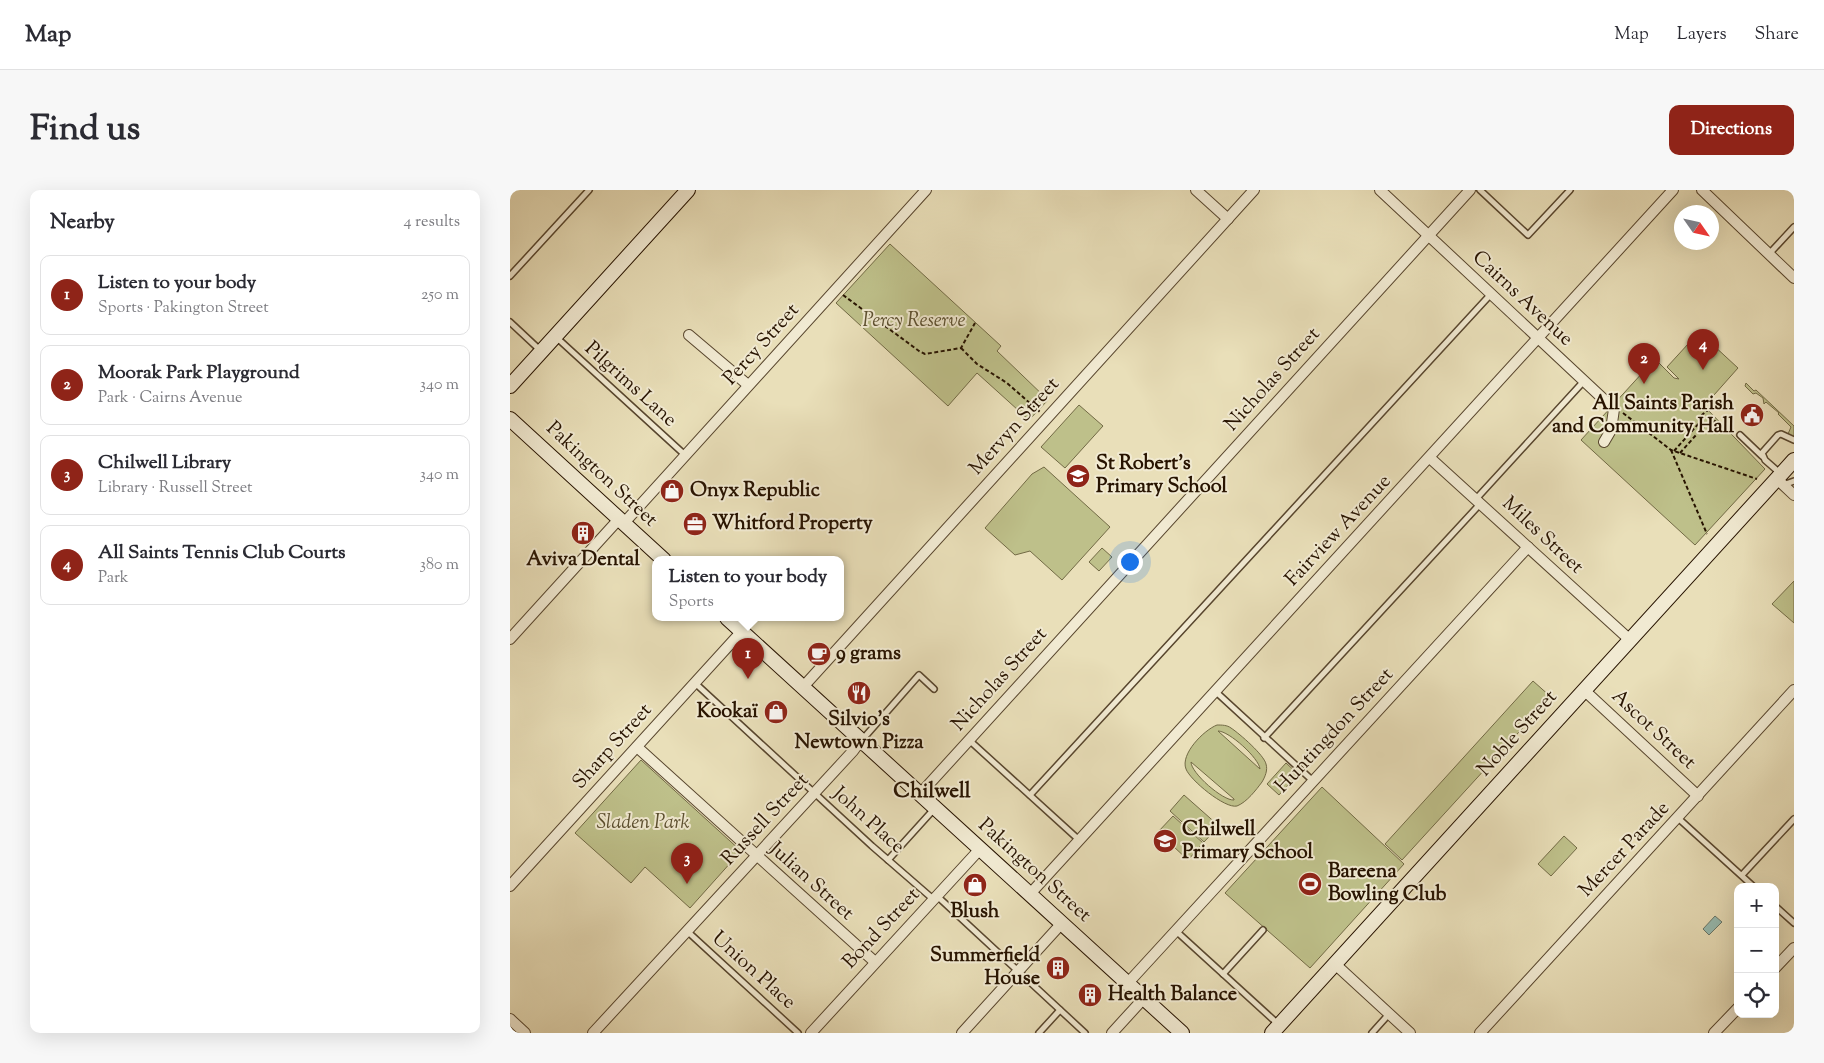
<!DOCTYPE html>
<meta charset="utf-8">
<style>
body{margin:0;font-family:"Sorts Mill Goudy",serif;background:#f7f7f7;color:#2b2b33}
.controls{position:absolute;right:15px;bottom:15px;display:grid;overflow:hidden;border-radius:10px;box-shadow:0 5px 20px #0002}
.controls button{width:45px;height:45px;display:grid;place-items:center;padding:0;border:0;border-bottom:1px solid #e1e1e2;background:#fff;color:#2b2b33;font:25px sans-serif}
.compass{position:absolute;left:1164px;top:15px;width:45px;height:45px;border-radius:50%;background:#fff;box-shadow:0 5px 20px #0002;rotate:124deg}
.you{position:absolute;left:619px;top:371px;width:18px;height:18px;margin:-12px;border:4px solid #fff;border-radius:50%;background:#1a73e8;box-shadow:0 0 0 8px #1a73e833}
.badge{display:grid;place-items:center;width:32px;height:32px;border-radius:50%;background:#8f2418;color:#fff;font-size:16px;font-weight:700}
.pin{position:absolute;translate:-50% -41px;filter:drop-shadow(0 1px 2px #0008)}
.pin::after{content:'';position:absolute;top:26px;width:18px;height:15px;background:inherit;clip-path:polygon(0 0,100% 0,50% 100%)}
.popup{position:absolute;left:142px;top:366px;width:192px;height:65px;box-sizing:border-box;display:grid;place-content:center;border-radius:10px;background:#fff;filter:drop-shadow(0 1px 4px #0005);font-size:16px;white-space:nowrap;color:#7c7c81}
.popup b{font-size:19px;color:#2b2b33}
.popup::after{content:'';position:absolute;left:50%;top:100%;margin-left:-10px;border:10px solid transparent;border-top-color:#fff}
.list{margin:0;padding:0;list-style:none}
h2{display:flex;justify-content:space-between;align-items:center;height:65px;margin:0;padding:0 20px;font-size:21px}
h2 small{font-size:16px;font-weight:400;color:#7c7c81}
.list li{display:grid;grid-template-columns:32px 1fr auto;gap:15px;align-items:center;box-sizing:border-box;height:80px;margin:0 10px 10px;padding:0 10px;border:1px solid #e1e1e2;border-radius:10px}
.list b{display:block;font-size:19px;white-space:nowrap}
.list p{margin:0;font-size:16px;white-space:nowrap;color:#7c7c81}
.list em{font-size:16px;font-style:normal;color:#7c7c81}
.icon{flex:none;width:28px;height:28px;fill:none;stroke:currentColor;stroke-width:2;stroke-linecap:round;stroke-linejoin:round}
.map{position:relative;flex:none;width:1284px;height:843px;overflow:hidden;border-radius:10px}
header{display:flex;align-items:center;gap:30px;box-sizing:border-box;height:70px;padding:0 25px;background:#fff;border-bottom:1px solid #e1e1e2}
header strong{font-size:24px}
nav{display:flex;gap:28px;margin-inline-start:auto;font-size:18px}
.intro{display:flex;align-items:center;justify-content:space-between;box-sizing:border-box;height:120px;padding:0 30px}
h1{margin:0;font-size:35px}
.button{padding:12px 22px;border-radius:10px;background:#8f2418;color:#fff;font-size:18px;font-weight:700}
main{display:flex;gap:30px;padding:0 30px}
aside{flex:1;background:#fff;border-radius:10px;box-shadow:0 5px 20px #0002}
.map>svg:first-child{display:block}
.green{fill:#bec08a;stroke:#726a45;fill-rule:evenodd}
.water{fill:#97bcb2;stroke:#6a786b}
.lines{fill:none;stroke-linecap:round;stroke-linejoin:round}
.lane-casing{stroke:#58462e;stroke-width:8}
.street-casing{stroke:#58462e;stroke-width:12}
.secondary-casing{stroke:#271300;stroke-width:16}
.path{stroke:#271300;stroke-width:2;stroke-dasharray:4 2.5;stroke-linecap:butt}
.lane{stroke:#f1ead2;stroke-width:5}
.street{stroke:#f1ead2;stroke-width:10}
.secondary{stroke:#f1ead2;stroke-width:14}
.labels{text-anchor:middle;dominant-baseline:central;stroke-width:4;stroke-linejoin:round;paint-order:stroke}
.street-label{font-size:20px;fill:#271300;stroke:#f1ead2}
.park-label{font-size:20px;font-style:italic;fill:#5c5030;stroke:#f1ead2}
.poi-label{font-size:20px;font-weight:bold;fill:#271300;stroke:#f1ead2;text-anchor:start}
.neighbourhood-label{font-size:21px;font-weight:bold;fill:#271300;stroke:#f1ead2}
</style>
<header>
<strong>Map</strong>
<nav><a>Map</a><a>Layers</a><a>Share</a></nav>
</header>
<div class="intro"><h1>Find us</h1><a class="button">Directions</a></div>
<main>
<aside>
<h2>Nearby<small>4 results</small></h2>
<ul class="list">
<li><span class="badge">1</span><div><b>Listen to your body</b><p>Sports · Pakington Street</p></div><em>250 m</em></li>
<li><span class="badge">2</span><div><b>Moorak Park Playground</b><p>Park · Cairns Avenue</p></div><em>340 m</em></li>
<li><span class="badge">3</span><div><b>Chilwell Library</b><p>Library · Russell Street</p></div><em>340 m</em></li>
<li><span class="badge">4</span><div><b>All Saints Tennis Club Courts</b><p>Park</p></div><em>380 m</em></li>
</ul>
</aside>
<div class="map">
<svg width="1284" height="843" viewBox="0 0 1284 843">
<rect width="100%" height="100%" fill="#e9dfb9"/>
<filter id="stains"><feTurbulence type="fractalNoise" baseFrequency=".004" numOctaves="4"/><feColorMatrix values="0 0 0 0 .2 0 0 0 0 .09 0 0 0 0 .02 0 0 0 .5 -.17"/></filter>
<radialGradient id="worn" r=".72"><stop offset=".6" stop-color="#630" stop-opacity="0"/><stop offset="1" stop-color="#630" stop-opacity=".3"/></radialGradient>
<!-- green -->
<g class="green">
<path d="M380,54L491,156L487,161L538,210L519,230L467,183L438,216L326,113Z"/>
<path d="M1189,142L1228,178L1196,214L1197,219L1255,279L1185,355L1071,250L1145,169L1164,188L1169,189L1157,177Z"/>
<path d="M1236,193L1244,201L1246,200L1284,236V247L1278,244L1281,237L1268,224L1269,223L1256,212L1254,214L1253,208L1246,203L1243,204L1235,196Z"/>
<path d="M569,215L593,236L555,278L531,257Z"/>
<path d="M534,277L600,337L552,390L520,361L505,365L475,338L522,284Z"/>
<path d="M592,358L602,367L589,381L579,372Z"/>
<path d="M1284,391V433L1262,414Z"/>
<path d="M1023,491L1041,507L892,670L875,654Z"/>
<path d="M707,535C712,535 717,535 721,538C730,544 754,565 756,574C758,580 755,587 752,592C746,600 737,612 727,616C715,619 680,590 676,579C670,564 694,540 707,535ZM708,541C719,541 749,568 750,579ZM681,572L724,609V610C713,611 681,583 681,572Z"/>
<path d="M131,570L231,661L180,718L135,677L121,693L65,643Z"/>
<path d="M776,573L788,584L769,605L757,594Z"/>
<path d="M812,597L894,674L800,778L715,703Z"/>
<path d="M674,605L709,636L694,652L660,621Z"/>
<path d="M663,626L693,653L678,670L648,642Z"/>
<path d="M1054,646L1067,658L1041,686L1028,674Z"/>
</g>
<!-- water -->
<path class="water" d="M1205,726L1212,732L1199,745L1193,739Z"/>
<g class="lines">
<!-- lane casing -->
<g class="lane-casing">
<g id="lane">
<path d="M970,0L1018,45L1060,0"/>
<path d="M1259,64L1284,37"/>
<path d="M0,86L79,0"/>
<path d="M0,132L31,161"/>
<path d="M46,147L175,265"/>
<path d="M1230,245L1252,266"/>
<path d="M1271,284L1255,270L1252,263L1268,245L1271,244L1284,250"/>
<path d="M1273,295L1284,291"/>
<path d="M966,309L1074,191"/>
<path d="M185,493L362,656L423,709"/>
<path d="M705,501L803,591"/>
<path d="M754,548L971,313"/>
<path d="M352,550L409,485L424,499"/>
<path d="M459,550L568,649"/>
<path d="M520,605L981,104"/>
<path d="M1168,628L1244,697"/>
<path d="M378,670L425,618"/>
<path d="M1232,685L1284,629"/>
<path d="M427,706L575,843"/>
<path d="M1265,716L1284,733"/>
<path d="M177,741L288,843"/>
<path d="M666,741L768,834"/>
<path d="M713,784L753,740"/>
<path d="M529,843L550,820"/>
<path d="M862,843L879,824"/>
</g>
</g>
<!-- street casing -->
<g class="street-casing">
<g id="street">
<path d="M686,0L718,29"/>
<path d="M870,0L1104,219L1101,240L1094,252"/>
<path d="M1192,0L1284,88"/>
<path d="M179,145L238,195"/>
<path d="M920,268L1120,450"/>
<path d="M1267,289L1284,305"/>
<path d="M114,333L416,0"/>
<path d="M0,449L109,329"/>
<path d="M293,497L744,0"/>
<path d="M1075,501L1188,606"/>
<path d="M127,557L365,772"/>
<path d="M410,604L960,0"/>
<path d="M0,696L232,441"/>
<path d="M520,704L1163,0"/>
<path d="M825,774L900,843"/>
<path d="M1265,778L1284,758"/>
<path d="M617,794L1018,357"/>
<path d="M0,829L15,843"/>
<path d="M83,843L343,561L351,550"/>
<path d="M301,843L470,659"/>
<path d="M452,843L552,733"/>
<path d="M602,843L634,808"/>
<path d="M970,843L1284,500"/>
<path d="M1204,843L1228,818"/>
</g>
</g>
<!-- secondary casing -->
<g class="secondary-casing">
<g id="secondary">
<path d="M0,196L178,0"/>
<path d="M0,229L154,370"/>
<path d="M217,428L672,843"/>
<path d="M762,843L1284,270"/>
</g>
</g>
<!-- path -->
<g class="path">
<path d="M333,105L409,161L415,164L451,158L465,133"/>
<path d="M451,158L467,174L497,193L530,222"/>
<path d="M1113,223L1161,260L1247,289"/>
<path d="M1161,260L1197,344"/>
<path d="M1164,261L1191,231L1192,225L1197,220V222"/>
<path d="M1170,263L1195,235L1203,233L1206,230L1204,229"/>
</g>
<!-- lane -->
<use href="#lane" class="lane"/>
<!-- street -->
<use href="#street" class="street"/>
<!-- secondary -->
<use href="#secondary" class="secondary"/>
</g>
<!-- icons -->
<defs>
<g id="civic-disc" transform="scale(1.25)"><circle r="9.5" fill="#8f2418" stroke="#f1ead2"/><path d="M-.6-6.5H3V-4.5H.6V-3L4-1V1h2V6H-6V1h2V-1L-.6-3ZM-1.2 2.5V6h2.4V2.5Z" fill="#fff"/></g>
<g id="school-disc" transform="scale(1.25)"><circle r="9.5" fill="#8f2418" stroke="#f1ead2"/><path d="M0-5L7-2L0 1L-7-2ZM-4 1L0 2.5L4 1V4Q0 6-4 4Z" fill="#fff"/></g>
<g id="shop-disc" transform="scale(1.25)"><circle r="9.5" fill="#8f2418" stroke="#f1ead2"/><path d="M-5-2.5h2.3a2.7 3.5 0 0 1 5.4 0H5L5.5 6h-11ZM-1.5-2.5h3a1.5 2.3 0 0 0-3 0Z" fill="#fff"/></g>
<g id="office-disc" transform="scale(1.25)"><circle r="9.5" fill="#8f2418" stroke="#f1ead2"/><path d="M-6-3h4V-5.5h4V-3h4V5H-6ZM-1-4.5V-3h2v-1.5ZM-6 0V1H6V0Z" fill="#fff"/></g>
<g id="building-disc" transform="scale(1.25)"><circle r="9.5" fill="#8f2418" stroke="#f1ead2"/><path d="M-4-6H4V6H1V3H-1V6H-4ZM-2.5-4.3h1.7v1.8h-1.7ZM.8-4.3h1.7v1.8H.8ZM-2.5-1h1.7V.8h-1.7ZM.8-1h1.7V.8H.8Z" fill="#fff"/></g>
<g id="cafe-disc" transform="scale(1.25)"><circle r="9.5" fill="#8f2418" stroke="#f1ead2"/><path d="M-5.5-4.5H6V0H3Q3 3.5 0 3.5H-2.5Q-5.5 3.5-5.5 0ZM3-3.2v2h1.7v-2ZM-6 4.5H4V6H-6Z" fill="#fff"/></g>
<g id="restaurant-disc" transform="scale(1.25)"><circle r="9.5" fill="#8f2418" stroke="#f1ead2"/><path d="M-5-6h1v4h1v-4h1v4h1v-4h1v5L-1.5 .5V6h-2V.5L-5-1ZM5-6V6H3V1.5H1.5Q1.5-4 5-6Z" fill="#fff"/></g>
<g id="stadium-disc" transform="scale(1.25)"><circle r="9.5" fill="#8f2418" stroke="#f1ead2"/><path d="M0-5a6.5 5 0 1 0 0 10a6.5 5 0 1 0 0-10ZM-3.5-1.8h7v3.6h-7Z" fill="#fff"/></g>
</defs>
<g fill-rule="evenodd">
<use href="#civic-disc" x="1242" y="225"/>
<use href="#school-disc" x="568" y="286"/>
<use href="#shop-disc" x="162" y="301"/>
<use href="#office-disc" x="185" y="334"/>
<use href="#building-disc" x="73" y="343"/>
<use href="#cafe-disc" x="309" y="464"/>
<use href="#restaurant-disc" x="349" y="503"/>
<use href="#shop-disc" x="266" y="522"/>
<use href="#school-disc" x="655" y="651"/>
<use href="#stadium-disc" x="800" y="694"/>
<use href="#shop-disc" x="465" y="695"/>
<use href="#building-disc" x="548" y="778"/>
<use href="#building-disc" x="580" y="805"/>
</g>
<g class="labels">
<!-- street labels -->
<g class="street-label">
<text transform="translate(1012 109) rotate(43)">Cairns Avenue</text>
<text transform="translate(252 155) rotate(-48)">Percy Street</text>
<text transform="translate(763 190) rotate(-48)">Nicholas Street</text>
<text transform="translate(120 195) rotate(42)">Pilgrims Lane</text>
<text transform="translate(505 237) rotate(-48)">Mervyn Street</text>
<text transform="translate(91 285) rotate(43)">Pakington Street</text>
<text transform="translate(829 341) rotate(-47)">Fairview Avenue</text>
<text transform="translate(1032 346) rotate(43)">Miles Street</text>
<text transform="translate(490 490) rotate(-48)">Nicholas Street</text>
<text transform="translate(1143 540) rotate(43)">Ascot Street</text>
<text transform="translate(825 541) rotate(-47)">Huntingdon Street</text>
<text transform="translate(1008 544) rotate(-48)">Noble Street</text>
<text transform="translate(103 557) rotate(-48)">Sharp Street</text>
<text transform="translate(256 630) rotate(-47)">Russell Street</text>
<text transform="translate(358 631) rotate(42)">John Place</text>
<text transform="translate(1115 660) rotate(-47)">Mercer Parade</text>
<text transform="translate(524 681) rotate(42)">Pakington Street</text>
<text transform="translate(301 692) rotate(42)">Julian Street</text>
<text transform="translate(372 739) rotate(-47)">Bond Street</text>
<text transform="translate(243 781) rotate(42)">Union Place</text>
</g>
<!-- park labels -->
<g class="park-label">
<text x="404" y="131">Percy Reserve</text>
<text x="133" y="633">Sladen Park</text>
</g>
<!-- poi labels -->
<g class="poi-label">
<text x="1224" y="214" text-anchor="end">All Saints Parish<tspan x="1224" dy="23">and Community Hall</tspan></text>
<text x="586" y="274">St Robert's<tspan x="586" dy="23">Primary School</tspan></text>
<text x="180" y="301">Onyx Republic</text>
<text x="202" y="334">Whitford Property</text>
<text x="73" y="370" text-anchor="middle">Aviva Dental</text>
<text x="326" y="464">9 grams</text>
<text x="248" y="522" text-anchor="end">Kookaï</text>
<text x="349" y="530" text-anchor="middle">Silvio's<tspan x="349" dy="23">Newtown Pizza</tspan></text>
<text x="672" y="640">Chilwell<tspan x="672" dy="23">Primary School</tspan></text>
<text x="818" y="682">Bareena<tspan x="818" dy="23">Bowling Club</tspan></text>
<text x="465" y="722" text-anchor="middle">Blush</text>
<text x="530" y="766" text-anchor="end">Summerfield<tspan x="530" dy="23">House</tspan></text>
<text x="598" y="805">Health Balance</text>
</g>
<!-- neighbourhood labels -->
<g class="neighbourhood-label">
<text x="422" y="602">Chilwell</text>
</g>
</g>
<rect width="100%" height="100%" filter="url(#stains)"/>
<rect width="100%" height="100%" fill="url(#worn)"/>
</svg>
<div class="controls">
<button>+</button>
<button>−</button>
<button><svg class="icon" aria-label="locate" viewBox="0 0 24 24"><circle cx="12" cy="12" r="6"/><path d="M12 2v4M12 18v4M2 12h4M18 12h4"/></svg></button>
</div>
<svg class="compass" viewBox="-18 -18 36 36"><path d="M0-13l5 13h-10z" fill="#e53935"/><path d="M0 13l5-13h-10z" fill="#7c7c81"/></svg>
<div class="you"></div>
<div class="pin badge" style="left:238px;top:489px">1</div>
<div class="popup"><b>Listen to your body</b>Sports</div>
<div class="pin badge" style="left:1134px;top:194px">2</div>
<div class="pin badge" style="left:177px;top:694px">3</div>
<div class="pin badge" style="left:1193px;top:180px">4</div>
</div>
</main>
